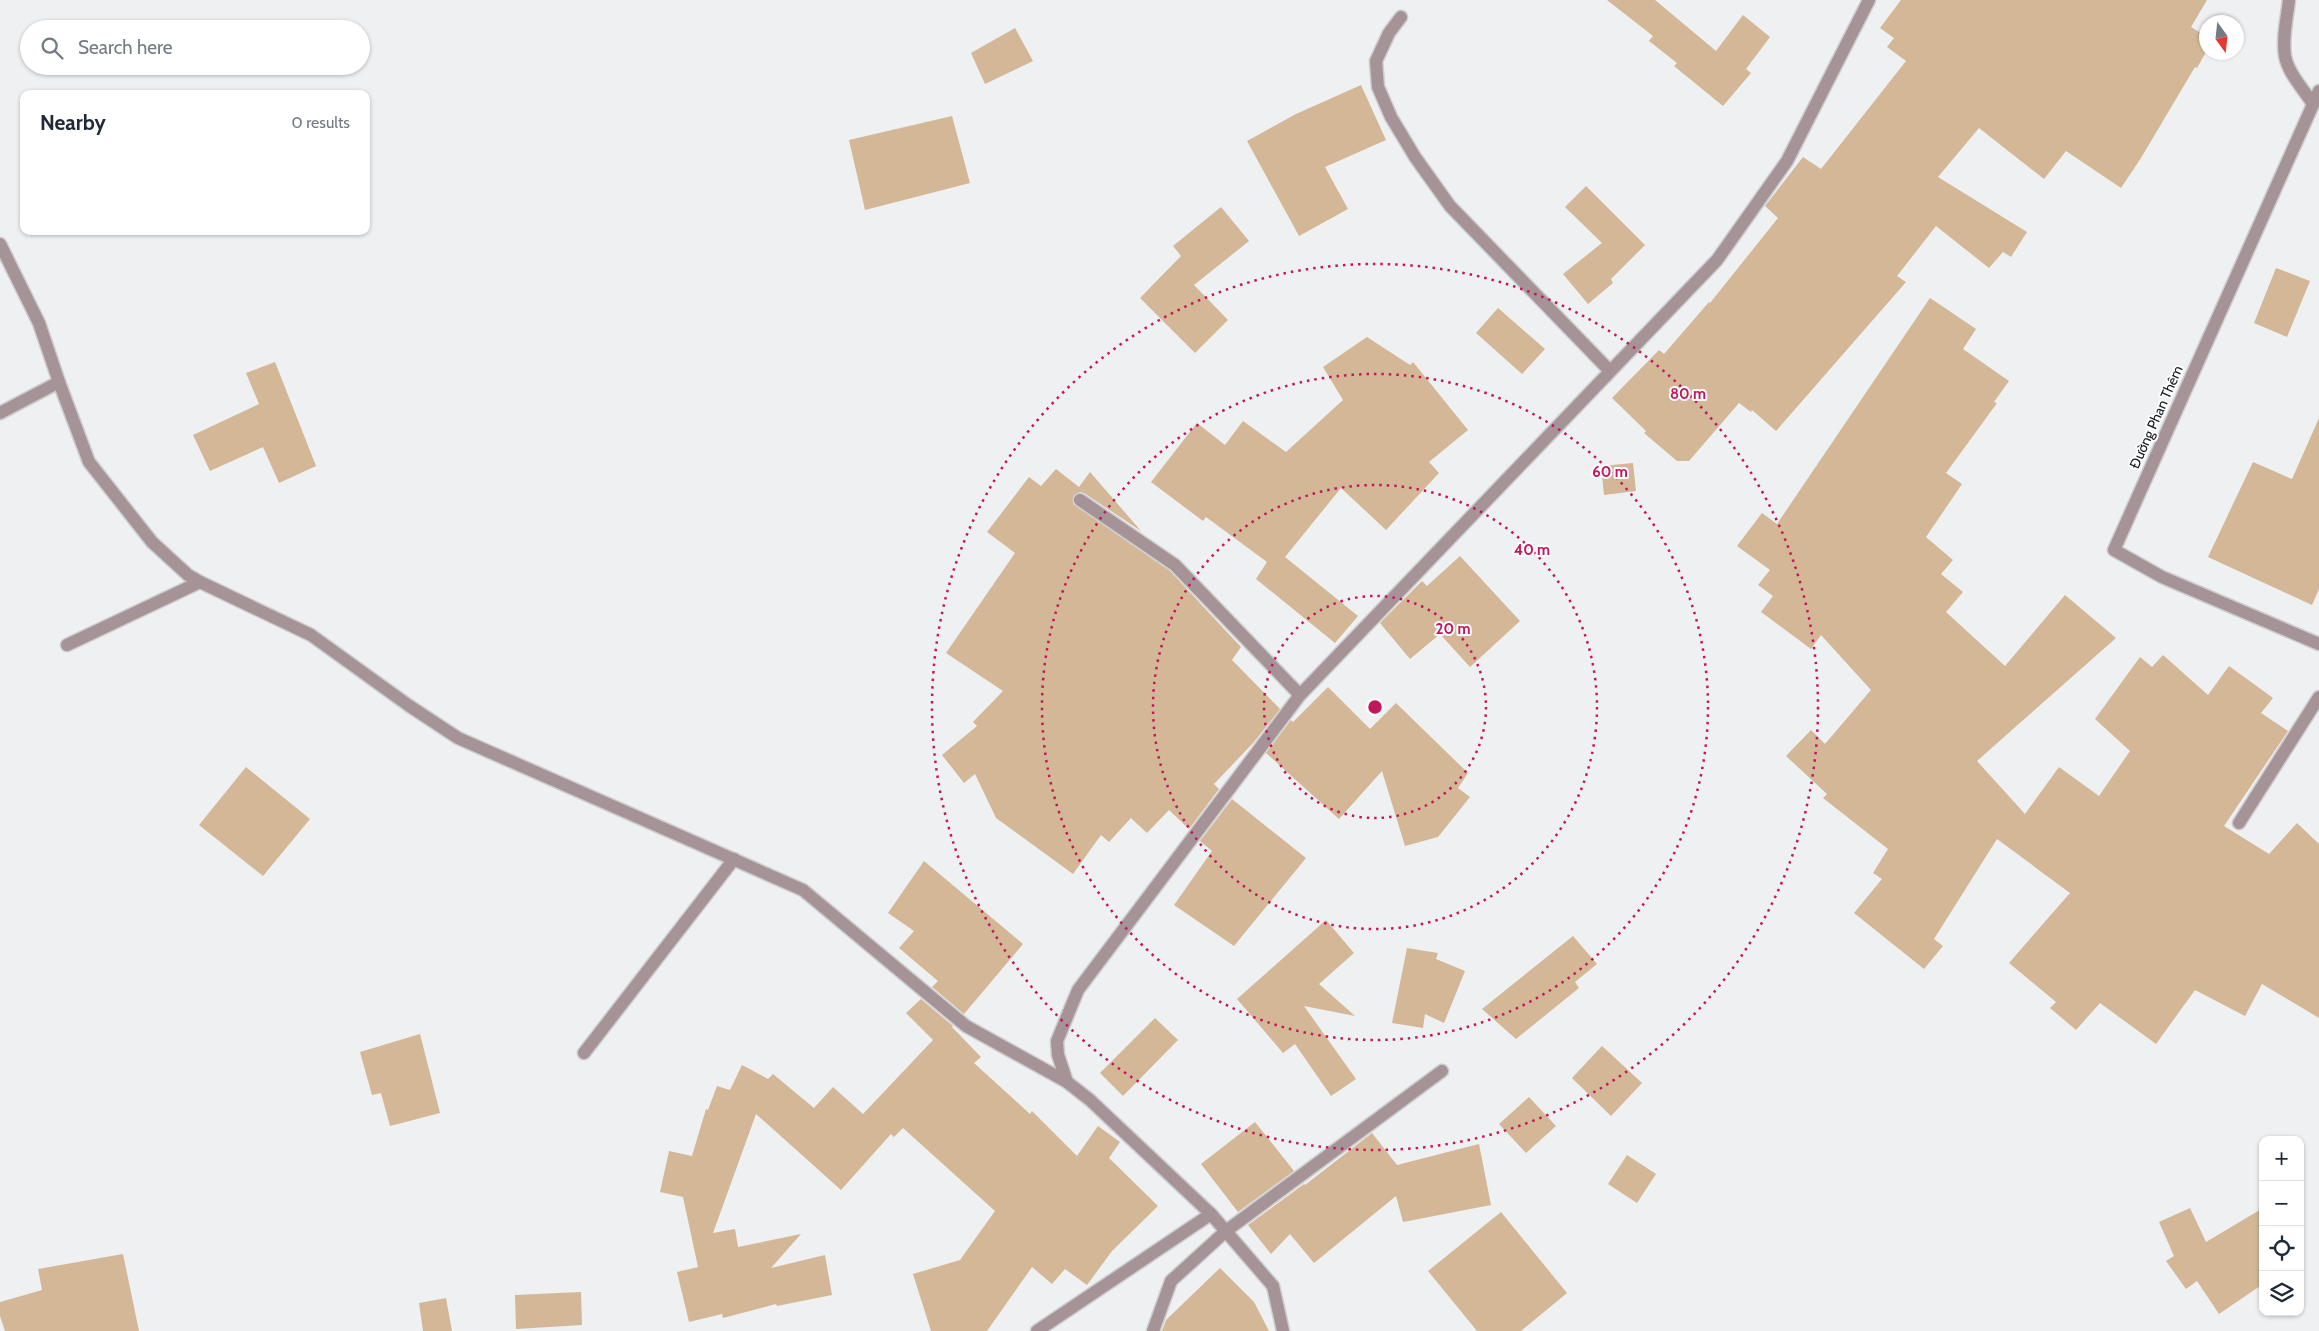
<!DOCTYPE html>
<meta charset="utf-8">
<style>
body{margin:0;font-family:Cabin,sans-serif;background:#f6f6f7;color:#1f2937}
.controls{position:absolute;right:15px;bottom:15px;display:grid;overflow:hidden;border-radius:10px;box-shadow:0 1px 4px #0004}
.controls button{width:45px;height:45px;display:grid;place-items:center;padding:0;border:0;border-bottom:1px solid #e0e1e3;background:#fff;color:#1f2937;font:25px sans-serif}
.compass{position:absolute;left:2199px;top:15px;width:45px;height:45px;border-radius:50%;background:#fff;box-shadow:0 1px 4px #0004;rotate:165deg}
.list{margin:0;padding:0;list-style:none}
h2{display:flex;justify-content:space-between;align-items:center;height:65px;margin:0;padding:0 20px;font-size:21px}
h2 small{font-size:16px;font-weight:400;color:#747a83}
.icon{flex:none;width:28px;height:28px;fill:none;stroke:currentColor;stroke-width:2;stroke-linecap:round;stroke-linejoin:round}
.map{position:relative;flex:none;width:2319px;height:1331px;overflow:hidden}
.search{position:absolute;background:#fff;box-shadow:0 1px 4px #0004;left:20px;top:20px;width:350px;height:55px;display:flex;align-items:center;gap:12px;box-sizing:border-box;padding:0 18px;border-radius:28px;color:#747a83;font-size:19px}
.panel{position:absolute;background:#fff;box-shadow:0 1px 4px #0004;left:20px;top:90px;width:350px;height:145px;border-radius:10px}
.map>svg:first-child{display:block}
.building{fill:#d3b797}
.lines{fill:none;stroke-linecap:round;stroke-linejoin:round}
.lane-casing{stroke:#cccdcf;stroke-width:15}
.street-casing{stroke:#cccdcf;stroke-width:15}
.lane{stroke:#a69398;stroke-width:12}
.street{stroke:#a69398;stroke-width:12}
.ring{fill:none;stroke:#c2185b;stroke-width:2.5;stroke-dasharray:2.5 5}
.labels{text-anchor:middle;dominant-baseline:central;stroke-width:4;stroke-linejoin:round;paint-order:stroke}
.street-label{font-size:14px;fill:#161717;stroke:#fcfdff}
.centre{fill:#c2185b;stroke:#fcfdff;stroke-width:2.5}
.ring-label{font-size:15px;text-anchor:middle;font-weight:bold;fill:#c2185b;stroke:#fcfdff;stroke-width:4;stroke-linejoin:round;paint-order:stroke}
</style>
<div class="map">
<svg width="2319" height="1331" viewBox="0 0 2319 1331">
<rect width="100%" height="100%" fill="#eff0f2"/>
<!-- building -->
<g class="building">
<path d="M1607,0H1655L1716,51L1743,15L1770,37L1746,69L1751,73L1723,106L1674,66L1677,63L1649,41L1653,36Z"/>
<path d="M1901,0H2207L2191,27L2206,36V52L2197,68L2195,67L2141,158L2121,188L2066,151L2044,179L1979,128L1938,177L2027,232L2011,257L2003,252L1989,268L1936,226L1897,276L1906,282L1776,431L1752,410L1751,412L1739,403L1689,461H1677L1644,433L1646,431L1612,398L1659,350L1664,354L1709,302L1710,303L1778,218L1765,206L1803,157L1821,169L1906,61L1887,47L1894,38L1880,28Z"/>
<path d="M1015,28L1033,61L985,84L971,53Z"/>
<path d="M1361,85L1386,140L1325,167L1348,209L1299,236L1247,141L1296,114Z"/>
<path d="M952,116L970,183L865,210L849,140Z"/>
<path d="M1586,186L1645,245L1611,279L1613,283L1588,304L1563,274L1602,243L1565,207Z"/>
<path d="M1221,207L1249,241L1194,285L1228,320L1195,353L1140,298L1181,256L1173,246Z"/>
<path d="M2276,268L2310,281L2287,337L2254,323Z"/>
<path d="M1930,298L1976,329L1963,349L2009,381L1994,402L1997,403L1946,473L1962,484L1926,537L1953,560L1941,574L1963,592L1946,612L2005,666L2065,595L2116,638L1977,761L2025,814L2059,767L2099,796L2130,751L2095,719L2140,657L2152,667L2163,655L2208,695L2229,666L2273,698L2261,713L2288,731L2224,826L2269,854L2297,823L2319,844V1018L2262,984L2245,1016L2195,990L2156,1044L2100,1003L2076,1030L2050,1008L2056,1002L2009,963L2070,893L1997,839L1934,939L1943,946L1924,969L1854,913L1882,879L1873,873L1888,849L1823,798L1827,794L1786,756L1811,730L1825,744L1871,690L1821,635L1811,649L1761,612L1773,596L1758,585L1770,570L1737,546L1762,513L1777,524Z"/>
<path d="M1498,308L1545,349L1522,374L1476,333Z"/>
<path d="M1367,337L1410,365L1413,362L1468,430L1429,462L1439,473L1386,530L1341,488L1285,557L1358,616L1335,643L1256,579L1267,562L1206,517L1203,521L1151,482L1197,423L1225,445L1243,421L1286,452L1343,400L1323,367Z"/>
<path d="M275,362L316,466L279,483L263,447L210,471L193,435L259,404L246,373Z"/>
<path d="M2319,418V589L2312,605L2208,557L2253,462L2292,479Z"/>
<path d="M1633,463L1636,491L1604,495L1601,466Z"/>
<path d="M1056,469L1079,487L1090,472L1141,531L1084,493L1080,492L1074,495L1073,504L1170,571L1241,647L1232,660L1280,709L1254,742L1214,784L1219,789L1189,829L1169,810L1147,833L1131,818L1109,842L1101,835L1073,874L996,818L975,774L964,783L942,755L977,726L973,722L1003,691L946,653L1015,553L987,532L1029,477L1041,486Z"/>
<path d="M1460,556L1520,621L1470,667L1440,634L1410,659L1380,623L1422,581L1427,586Z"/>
<path d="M1328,687L1370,729L1396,703L1468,773L1458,788L1470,797L1438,837L1405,846L1382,771L1339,819L1266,753L1291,720L1293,722Z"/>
<path d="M246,767L310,819L263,876L199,825Z"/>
<path d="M1232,799L1306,858L1234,946L1174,905L1212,851L1200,841Z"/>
<path d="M924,861L1023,944L964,1014L932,987L938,981L899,948L914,931L888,913Z"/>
<path d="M1326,920L1354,953L1319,984L1355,1016L1304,1006L1356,1079L1331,1096L1295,1044L1283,1053L1237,999Z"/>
<path d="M1573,936L1597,964L1575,982L1579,988L1516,1039L1482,1009Z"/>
<path d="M1407,948L1438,953L1436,959L1465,971L1444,1023L1425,1014L1423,1028L1392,1023Z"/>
<path d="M921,999L953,1026L952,1027L981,1057L974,1063L1030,1114L1032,1111L1077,1156L1098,1126L1120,1142L1109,1158L1158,1206L1112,1251L1087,1285L1065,1269L1052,1284L1032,1267L987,1331H931L913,1274L960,1260L995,1211L903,1128L894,1137L891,1134L841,1190L756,1114L713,1233L735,1229L738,1247L801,1234L771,1268L825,1255L832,1295L777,1306L776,1304L723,1318L722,1314L689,1322L677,1272L698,1267L683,1197L660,1192L669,1151L692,1156L706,1109L708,1110L717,1086L730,1090L742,1065L768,1079L773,1074L814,1108L833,1087L863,1114L933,1040L906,1013Z"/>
<path d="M1155,1018L1178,1040L1123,1096L1100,1073Z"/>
<path d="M420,1034L440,1113L390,1126L381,1093L372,1095L360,1052Z"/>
<path d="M1602,1046L1642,1083L1611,1116L1572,1078Z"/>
<path d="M1529,1097L1556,1126L1526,1153L1499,1124Z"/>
<path d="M1255,1122L1294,1171L1238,1212L1201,1164Z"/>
<path d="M1372,1133L1397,1165L1479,1144L1491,1205L1403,1222L1396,1196L1314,1263L1290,1234L1271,1254L1248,1225L1304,1184L1305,1185Z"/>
<path d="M1627,1155L1656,1174L1637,1203L1608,1184Z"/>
<path d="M2190,1208L2206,1242L2263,1208V1284L2219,1314L2197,1281L2186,1289L2166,1261L2174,1256L2159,1222Z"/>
<path d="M1501,1212L1567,1293L1521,1331H1477L1428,1271Z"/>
<path d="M123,1254L139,1331H5L0,1316V1302L42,1290L38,1269Z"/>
<path d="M1220,1268L1254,1302L1269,1331H1162L1166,1320Z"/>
<path d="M581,1292L582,1325L516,1329L515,1295Z"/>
<path d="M446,1298L452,1331H423L419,1303Z"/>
</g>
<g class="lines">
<!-- lane casing -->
<g class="lane-casing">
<g id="lane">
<path d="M0,413L59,382"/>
<path d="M67,645L200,582"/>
</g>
</g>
<!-- street casing -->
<g class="street-casing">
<g id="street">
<path d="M2289,0C2287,18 2282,38 2285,56C2288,73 2304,90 2313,104"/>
<path d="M1401,17L1389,33L1376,61L1378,87L1391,117L1415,157L1450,206L1610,371"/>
<path d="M2319,91L2114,550L2162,577L2319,644"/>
<path d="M0,244L39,323L59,382L89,462L152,542L188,575L200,582L311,635L408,705L458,738L803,890L966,1026L1067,1082L1090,1100L1211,1214L1273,1286L1283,1331"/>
<path d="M1080,500L1175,565L1300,695"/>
<path d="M2239,823L2319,697"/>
<path d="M584,1053L734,859"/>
<path d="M1067,1082L1058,1055L1057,1041L1078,990L1300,695L1717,260L1787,161L1869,0"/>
<path d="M1037,1331L1211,1214"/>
<path d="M1153,1331L1171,1281L1226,1231L1442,1071"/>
</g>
</g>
<!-- lane -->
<use href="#lane" class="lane"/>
<!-- street -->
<use href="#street" class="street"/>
</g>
<!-- distance rings -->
<g class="ring">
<circle cx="1375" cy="707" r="111"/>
<circle cx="1375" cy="707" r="222"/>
<circle cx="1375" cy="707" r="333"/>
<circle cx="1375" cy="707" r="443"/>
</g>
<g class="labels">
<!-- street labels -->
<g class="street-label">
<text transform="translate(2156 417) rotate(-66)">Đường Phan Thêm</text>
</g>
</g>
<circle cx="1375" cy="707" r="8" class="centre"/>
<g class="ring-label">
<text x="1688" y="399">80 m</text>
<text x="1610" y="477">60 m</text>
<text x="1532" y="555">40 m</text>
<text x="1453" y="634">20 m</text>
</g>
</svg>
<div class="controls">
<button>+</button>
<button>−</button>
<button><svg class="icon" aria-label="locate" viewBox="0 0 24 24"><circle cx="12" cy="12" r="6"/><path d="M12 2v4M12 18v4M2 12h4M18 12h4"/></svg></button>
<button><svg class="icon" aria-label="layers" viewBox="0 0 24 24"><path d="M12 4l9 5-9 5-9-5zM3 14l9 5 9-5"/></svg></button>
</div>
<svg class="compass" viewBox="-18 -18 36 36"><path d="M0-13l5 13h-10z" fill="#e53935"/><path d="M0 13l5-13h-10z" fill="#747a83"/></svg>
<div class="search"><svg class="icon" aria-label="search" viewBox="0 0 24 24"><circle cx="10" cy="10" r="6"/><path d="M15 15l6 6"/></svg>Search here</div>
<section class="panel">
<h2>Nearby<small>0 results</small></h2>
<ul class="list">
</ul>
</section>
</div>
